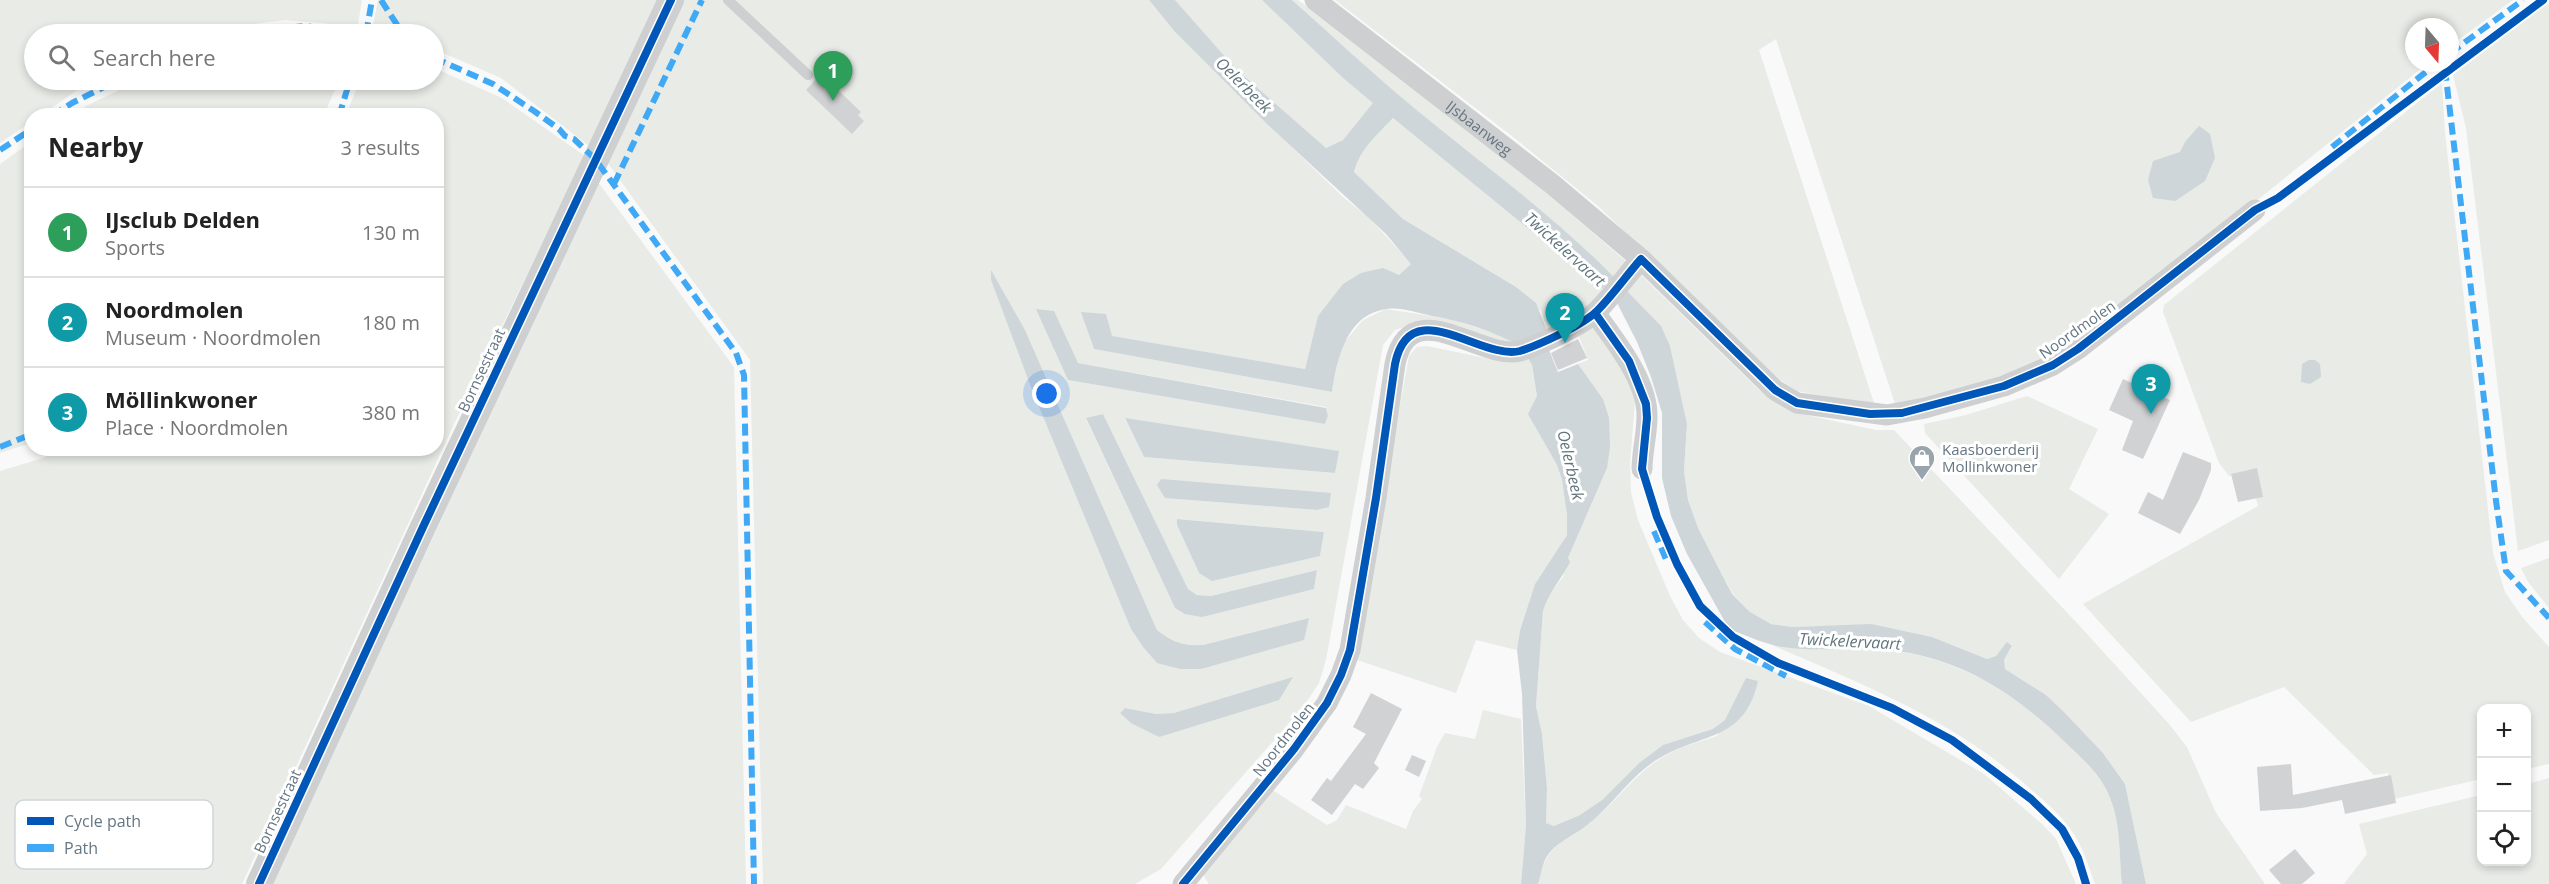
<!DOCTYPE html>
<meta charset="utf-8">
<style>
body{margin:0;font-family:"Open Sans",sans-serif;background:#f6f6f6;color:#222}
.controls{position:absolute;right:18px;bottom:18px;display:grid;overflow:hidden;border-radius:12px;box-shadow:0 3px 9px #0003}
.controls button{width:54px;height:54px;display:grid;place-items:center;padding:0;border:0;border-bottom:2px solid #e0e0e0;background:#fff;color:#222;font:30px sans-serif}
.compass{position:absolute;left:2405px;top:18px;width:54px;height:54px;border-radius:50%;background:#fff;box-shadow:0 3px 9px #0003;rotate:161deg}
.you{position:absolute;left:1047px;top:394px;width:21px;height:21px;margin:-15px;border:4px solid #fff;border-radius:50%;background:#1a73e8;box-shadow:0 0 0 9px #1a73e833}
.badge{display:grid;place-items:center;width:39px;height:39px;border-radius:50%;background:#585c60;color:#fff;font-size:20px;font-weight:700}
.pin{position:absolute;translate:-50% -50px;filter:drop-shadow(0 2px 3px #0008)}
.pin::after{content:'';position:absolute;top:32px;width:21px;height:18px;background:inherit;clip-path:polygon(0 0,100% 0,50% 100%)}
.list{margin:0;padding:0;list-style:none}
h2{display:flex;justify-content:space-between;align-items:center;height:78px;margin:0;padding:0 24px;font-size:26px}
h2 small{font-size:20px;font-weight:400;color:#767676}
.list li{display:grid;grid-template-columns:39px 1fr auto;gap:18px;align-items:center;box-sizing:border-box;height:90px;padding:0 24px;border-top:2px solid #e0e0e0}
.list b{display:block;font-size:22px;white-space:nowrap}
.list p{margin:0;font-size:20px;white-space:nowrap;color:#767676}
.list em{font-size:20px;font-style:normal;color:#767676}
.icon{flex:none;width:33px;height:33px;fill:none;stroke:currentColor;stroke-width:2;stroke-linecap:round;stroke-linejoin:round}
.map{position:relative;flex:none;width:2549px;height:884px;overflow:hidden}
.search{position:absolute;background:#fff;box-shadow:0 3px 9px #0003;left:24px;top:24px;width:420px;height:66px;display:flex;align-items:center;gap:15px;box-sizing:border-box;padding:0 21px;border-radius:33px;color:#767676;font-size:22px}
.panel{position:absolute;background:#fff;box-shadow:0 3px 9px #0003;left:24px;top:108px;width:420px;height:348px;border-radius:24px}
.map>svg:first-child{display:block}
.green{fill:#e8ebe6;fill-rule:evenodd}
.water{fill:#ced6d9}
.building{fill:#d0d2d3}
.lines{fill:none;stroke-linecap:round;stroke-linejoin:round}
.service{stroke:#cecfd0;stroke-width:10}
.minor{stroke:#cecfd0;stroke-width:21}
.tertiary{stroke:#cecfd0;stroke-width:26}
.quiet{stroke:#3fa9f5;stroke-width:6;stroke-dasharray:12 6;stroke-linecap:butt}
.cycleway-casing{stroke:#fff;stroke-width:11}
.cycleway{stroke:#0057b8;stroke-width:8}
.labels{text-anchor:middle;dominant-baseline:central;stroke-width:6;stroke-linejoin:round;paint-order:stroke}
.street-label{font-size:15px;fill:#657683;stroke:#fff}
.poi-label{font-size:15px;fill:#657683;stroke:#fff;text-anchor:start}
.water-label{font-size:16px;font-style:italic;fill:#60757c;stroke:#fff}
.key{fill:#fff;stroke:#d1d6da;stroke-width:1.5}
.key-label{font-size:16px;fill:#657683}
</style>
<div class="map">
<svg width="2549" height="884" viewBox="0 0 2549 884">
<rect width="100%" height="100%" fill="#f9f9f9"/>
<!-- green -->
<g class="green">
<path d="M0,0H362L358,24L343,25L285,20L239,26L210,34H34V80H102L79,89L41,115L32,116L31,122L0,143Z"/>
<path d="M378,0H658L589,146L501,78L434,49V34H387L372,30Z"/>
<path d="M682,0H1149L1175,32L1232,89L1343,197L1369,218L1412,264L1399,275L1318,317L1305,369L1111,336L1082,313L1094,349L1331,392L1342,345L1363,320L1386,309L1450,319L1502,336L1520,346L1408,326L1395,330L1383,345L1326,660L1319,683L1303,707L1161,869L1135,884H763L750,360L607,162ZM991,280L1025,330L1157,630C1172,642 1183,646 1203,645L1309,618L1228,660L1201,669L1157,663L1143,647L1131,629L1032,390ZM1078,363L1326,407L1328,417L1325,424L1068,380ZM1103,414L1188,589L1197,595L1211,596L1317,570L1314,589L1175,608L1086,419ZM1125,419L1338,451L1335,473L1144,457ZM1165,498L1328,507L1317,510ZM1177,519L1324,532L1320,556L1199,573L1177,525ZM1292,678L1159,737L1120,713L1125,708L1156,714L1174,713Z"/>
<path d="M1175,0H1262L1343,78L1374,103L1343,140L1326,148L1236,69Z"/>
<path d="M1292,0H1298L1477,133L1628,263L1614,277C1554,216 1485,166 1419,112C1375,76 1334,37 1292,0Z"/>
<path d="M1335,0H2513L2450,46V27H2414V63H2428L2153,284L2032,370L1896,407L1776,39L1759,50L1875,406L1797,391L1779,379L1598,206L1513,137Z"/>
<path d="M2549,3V540L2518,551L2466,128L2453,75Z"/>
<path d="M434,68L502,98L585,156L456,420L242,884H0V471L43,458L62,448H436V116L346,115L360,80H434Z"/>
<path d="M140,80H339L324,115H72L88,105Z"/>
<path d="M2442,83L2445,133L2493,553L2505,592L2523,618L2549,647V764L2527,769L2526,708H2482L2481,779L2394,799L2388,773L2374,775L2284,687L2191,722L2083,604L2258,506L2248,470L2229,476L2219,463L2163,312L2164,305Z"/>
<path d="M1393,118L1602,289L1593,308L1548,333L1541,311L1516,287L1403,219L1354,172C1360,149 1377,135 1393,118Z"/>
<path d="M31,142V443L0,453V164Z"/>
<path d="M598,182L734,367L746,884H272Z"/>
<path d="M1637,271L1759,390L1797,413L1876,430H1894L2077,623L2169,724L2187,747L2216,813L2265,884H2146L2125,784L2103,753L2064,712L2046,695L2005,669L2004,660L2012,647L2008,643L1996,656L1987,659L1932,637L1903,631L1823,626L1793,627L1771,624L1750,612L1732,593L1698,528L1688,500L1684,471L1687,424L1670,346L1622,286Z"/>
<path d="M1594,323L1627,371L1635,401L1630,463L1631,492L1638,520L1670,596L1683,620L1699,638L1720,652L1869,706L1984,774L2042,824L2056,839L2076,884H1538C1541,876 1542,865 1547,858C1555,843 1570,838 1582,829C1612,808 1631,777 1661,758C1678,747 1699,742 1717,736L1746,678L1725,720L1713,730L1663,745L1639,763L1602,800L1580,815L1554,826L1546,823L1547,788L1542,734L1536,706L1543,611L1547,597L1563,577L1568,558L1607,468L1603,399L1578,364L1588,360L1578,334Z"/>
<path d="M1427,346L1490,359L1526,355L1532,365L1537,396L1529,414L1557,465L1562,480L1567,515V535L1535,584L1520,629L1517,650L1476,640L1456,693L1354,659L1409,356L1417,347Z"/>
<path d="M2027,396L2098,429L2069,489L2109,514L2059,579L1925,433L1924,424L1966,415Z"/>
<path d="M2549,558V608L2528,582L2521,568Z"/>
<path d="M1767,643C1807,653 1849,646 1890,650C1959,658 2017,695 2065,741C2083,759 2100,775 2110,798C2121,824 2119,856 2122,884H2095C2089,867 2082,844 2071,830C2059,812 2042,799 2026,785C1951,718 1859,683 1767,643Z"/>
<path d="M1483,710L1521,719L1526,825L1521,884H1209L1201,872L1271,789L1327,825L1337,820L1346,805L1406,829L1413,811L1422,799L1419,796L1437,747L1445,733L1475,739Z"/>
<path d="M2549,778V884H2344L2367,854L2359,824L2481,795L2482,862H2526L2527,784Z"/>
</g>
<!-- water -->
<g class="water">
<path d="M1149,0H1175L1236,69L1326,148L1343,140L1373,103L1343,78L1262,0H1292C1334,37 1375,76 1419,112C1485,166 1554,216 1614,277L1602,289L1393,118C1377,135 1360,149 1354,172L1403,219L1516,287L1536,303L1548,333L1520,346C1493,331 1462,321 1432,316C1418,313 1401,307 1387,309C1346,314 1337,360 1332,392L1094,349L1081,312L1106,314L1112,336L1305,369L1318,316L1343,284L1361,273L1383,268L1399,275L1411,264L1386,234L1267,124L1175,32Z"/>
<path d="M2199,126L2210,134L2215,158L2205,181L2175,201L2153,198L2148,180L2153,161L2180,152L2185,142Z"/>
<path d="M991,270L1025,330L1157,630C1172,642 1183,646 1203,645L1309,618L1304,640L1201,669H1180L1157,663L1143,647L1131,629L1032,390L991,280Z"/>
<path d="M1622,286L1661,326L1670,346L1687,424L1684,471L1688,500L1698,528L1732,594L1750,612L1771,624L1793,627L1871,624L1932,637L1987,659L1996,656L2007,642L2012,646L2004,660L2005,669L2046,695L2064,712L2103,753L2125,784L2146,884H2122C2119,856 2121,824 2110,798C2101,775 2083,759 2065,742C2016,694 1960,658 1891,650C1853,646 1814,653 1777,646C1760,642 1745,635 1729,629L1687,554L1671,516L1662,478V413L1651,377L1637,342L1615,299Z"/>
<path d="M1036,309L1054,311L1078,363L1326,408L1328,416L1325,424L1068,380Z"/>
<path d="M1547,345L1558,372L1578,364L1603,399L1609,418L1610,447L1607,468L1568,558L1570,562C1561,580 1548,593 1543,611L1536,706L1542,734L1547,788L1546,823L1554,826L1580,815L1602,800L1639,763L1663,745L1713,729L1725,720L1746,678L1758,681C1745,739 1706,733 1663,756C1630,774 1612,808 1582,829C1569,838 1554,844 1546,858C1542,865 1541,876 1538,884H1521L1526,825L1522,694L1517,650L1520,630L1535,584L1567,535V515L1562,480L1557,465L1528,414L1537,396L1532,365L1526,355Z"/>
<path d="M2309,360H2315L2320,364L2321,377L2310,384L2301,382L2302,364Z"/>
<path d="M1103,414L1188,589L1197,595L1211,596L1317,570L1314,589L1202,617L1185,614L1175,608L1086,418Z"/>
<path d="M1125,418L1339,451L1335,473L1144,457Z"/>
<path d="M1161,479L1331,493L1329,507L1317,510L1165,498L1157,485Z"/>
<path d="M1177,519L1324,532L1320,556L1212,581L1199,573L1177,525Z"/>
<path d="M1293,677L1279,700L1159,737L1131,723L1120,713L1125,708L1156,714L1174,713Z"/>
</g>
<!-- building -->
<g class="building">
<path d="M821,74L861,112L858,115L864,121L852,134L806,90Z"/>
<path d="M1578,339L1587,358L1558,370L1551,353Z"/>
<path d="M2123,379L2170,400L2143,459L2122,450L2133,421L2109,410Z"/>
<path d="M2183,452L2211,463V470L2199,500L2180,534L2138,513L2148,492L2163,500Z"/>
<path d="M2257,468L2263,497L2238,502L2231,474Z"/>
<path d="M1371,693L1402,709L1374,763L1379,768L1363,789L1355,784L1332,815L1311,800L1327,778L1331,781L1366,734L1353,727Z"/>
<path d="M1412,755L1426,761L1419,777L1405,770Z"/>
<path d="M2291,764L2293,795L2391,775L2396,803L2345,814L2342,800L2302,808L2260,811L2257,767Z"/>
<path d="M2295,849L2315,873L2302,884H2281L2269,870Z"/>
</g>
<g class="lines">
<!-- service -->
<path class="service" d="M728,0L808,75"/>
<!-- minor -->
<g class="minor">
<path id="s1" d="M1315,0L1552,184L1641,259L1775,390L1797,403L1887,415L1925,408L2004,386L2053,365L2078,349L2255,210"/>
<path d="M1595,313C1615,341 1648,381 1647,417C1647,434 1642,452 1642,469"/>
<path d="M1183,884L1294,749L1327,703L1341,675L1350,650L1376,498L1395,364C1410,291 1481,361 1520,351C1539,345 1583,325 1597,311C1613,295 1626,276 1641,259"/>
</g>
<!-- tertiary -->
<path class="tertiary" d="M259,884L423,527L671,0"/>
<!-- quiet -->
<g class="quiet">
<path d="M381,0L403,34"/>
<path d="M237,34L304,26L364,34"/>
<path d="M366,34L372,0"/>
<path d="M2450,53L2523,0"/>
<path d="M434,58L493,84L534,111L559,129L565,136L574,139L595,159L736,353L744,375L754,884"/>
<path d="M2445,69L2496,501L2506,571L2549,618"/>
<path d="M52,116L72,103L118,80"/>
<path d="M339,116L350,80"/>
<path d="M2332,147L2437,63"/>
<path d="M0,150L32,129"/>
<path d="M614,184L702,0"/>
<path d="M0,447L32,434"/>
<path d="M1654,531L1668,564"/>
<path d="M1705,622L1735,649L1786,676"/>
</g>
<!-- cycleway casing -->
<g class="cycleway-casing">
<g id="cycleway">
<path d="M1595,313L1629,361L1646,404L1647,418L1642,469L1657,517L1677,564L1700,606L1733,637L1778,663L1892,708L1952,740L2031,799L2062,829L2078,858L2086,884"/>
<path d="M259,884L423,527L671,0"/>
<path d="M1183,884L1294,749L1327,703L1341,675L1350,650L1376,498L1395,364C1410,291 1481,361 1520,351C1539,345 1583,325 1597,311C1613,295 1626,276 1641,259L1775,390L1797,403L1870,414L1902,413L2004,386L2053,365L2078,349L2255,210L2278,198L2543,0"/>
</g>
</g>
<!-- cycleway -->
<use href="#cycleway" class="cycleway"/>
</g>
<!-- icons -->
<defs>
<g id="shop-pin" transform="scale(1.35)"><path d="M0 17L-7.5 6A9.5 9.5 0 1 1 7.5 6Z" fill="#99a4ac" stroke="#fff"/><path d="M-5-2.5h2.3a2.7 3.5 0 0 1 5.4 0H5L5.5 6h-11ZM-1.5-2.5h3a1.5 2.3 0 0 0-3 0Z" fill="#fff"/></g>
</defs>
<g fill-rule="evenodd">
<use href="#shop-pin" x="1922" y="458"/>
</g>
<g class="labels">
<!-- street labels -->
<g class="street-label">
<text stroke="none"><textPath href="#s1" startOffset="208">IJsbaanweg</textPath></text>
<text transform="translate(2077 329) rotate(-35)">Noordmolen</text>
<text transform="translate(481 370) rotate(-65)">Bornsestraat</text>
<text transform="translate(1283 739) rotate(-52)">Noordmolen</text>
<text transform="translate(277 811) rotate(-65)">Bornsestraat</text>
</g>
<!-- poi labels -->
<g class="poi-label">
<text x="1942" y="449">Kaasboerderij<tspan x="1942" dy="17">Mollinkwoner</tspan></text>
</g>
<!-- water labels -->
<g class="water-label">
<text transform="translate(1244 85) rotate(45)">Oelerbeek</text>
<text transform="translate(1565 249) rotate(42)">Twickelervaart</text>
<text transform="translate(1571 465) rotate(77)">Oelerbeek</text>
<text transform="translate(1850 641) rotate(3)">Twickelervaart</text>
</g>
</g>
<!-- legend -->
<rect x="15" y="800" width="198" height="69" rx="9" class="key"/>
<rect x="27" y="817" width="27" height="8" fill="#0057b8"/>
<rect x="27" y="844" width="27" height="8" fill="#3fa9f5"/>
<g class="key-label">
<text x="64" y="827">Cycle path</text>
<text x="64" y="854">Path</text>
</g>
</svg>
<div class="controls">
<button>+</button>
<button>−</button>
<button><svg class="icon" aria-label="locate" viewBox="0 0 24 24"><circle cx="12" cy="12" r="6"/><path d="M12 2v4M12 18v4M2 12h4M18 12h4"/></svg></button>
</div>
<svg class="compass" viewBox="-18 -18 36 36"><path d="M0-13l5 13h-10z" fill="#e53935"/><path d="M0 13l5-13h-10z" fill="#767676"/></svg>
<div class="you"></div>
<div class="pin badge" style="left:833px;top:101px;background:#2e9e5b">1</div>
<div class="pin badge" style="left:1565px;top:343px;background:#0f9aa8">2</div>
<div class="pin badge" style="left:2151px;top:414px;background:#0f9aa8">3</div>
<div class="search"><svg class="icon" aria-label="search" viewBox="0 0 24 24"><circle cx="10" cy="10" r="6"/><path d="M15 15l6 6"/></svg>Search here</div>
<section class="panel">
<h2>Nearby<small>3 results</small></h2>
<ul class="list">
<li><span class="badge" style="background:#2e9e5b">1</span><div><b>IJsclub Delden</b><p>Sports</p></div><em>130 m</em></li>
<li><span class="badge" style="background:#0f9aa8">2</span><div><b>Noordmolen</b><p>Museum · Noordmolen</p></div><em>180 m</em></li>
<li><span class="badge" style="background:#0f9aa8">3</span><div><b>Möllinkwoner</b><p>Place · Noordmolen</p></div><em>380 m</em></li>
</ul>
</section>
</div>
